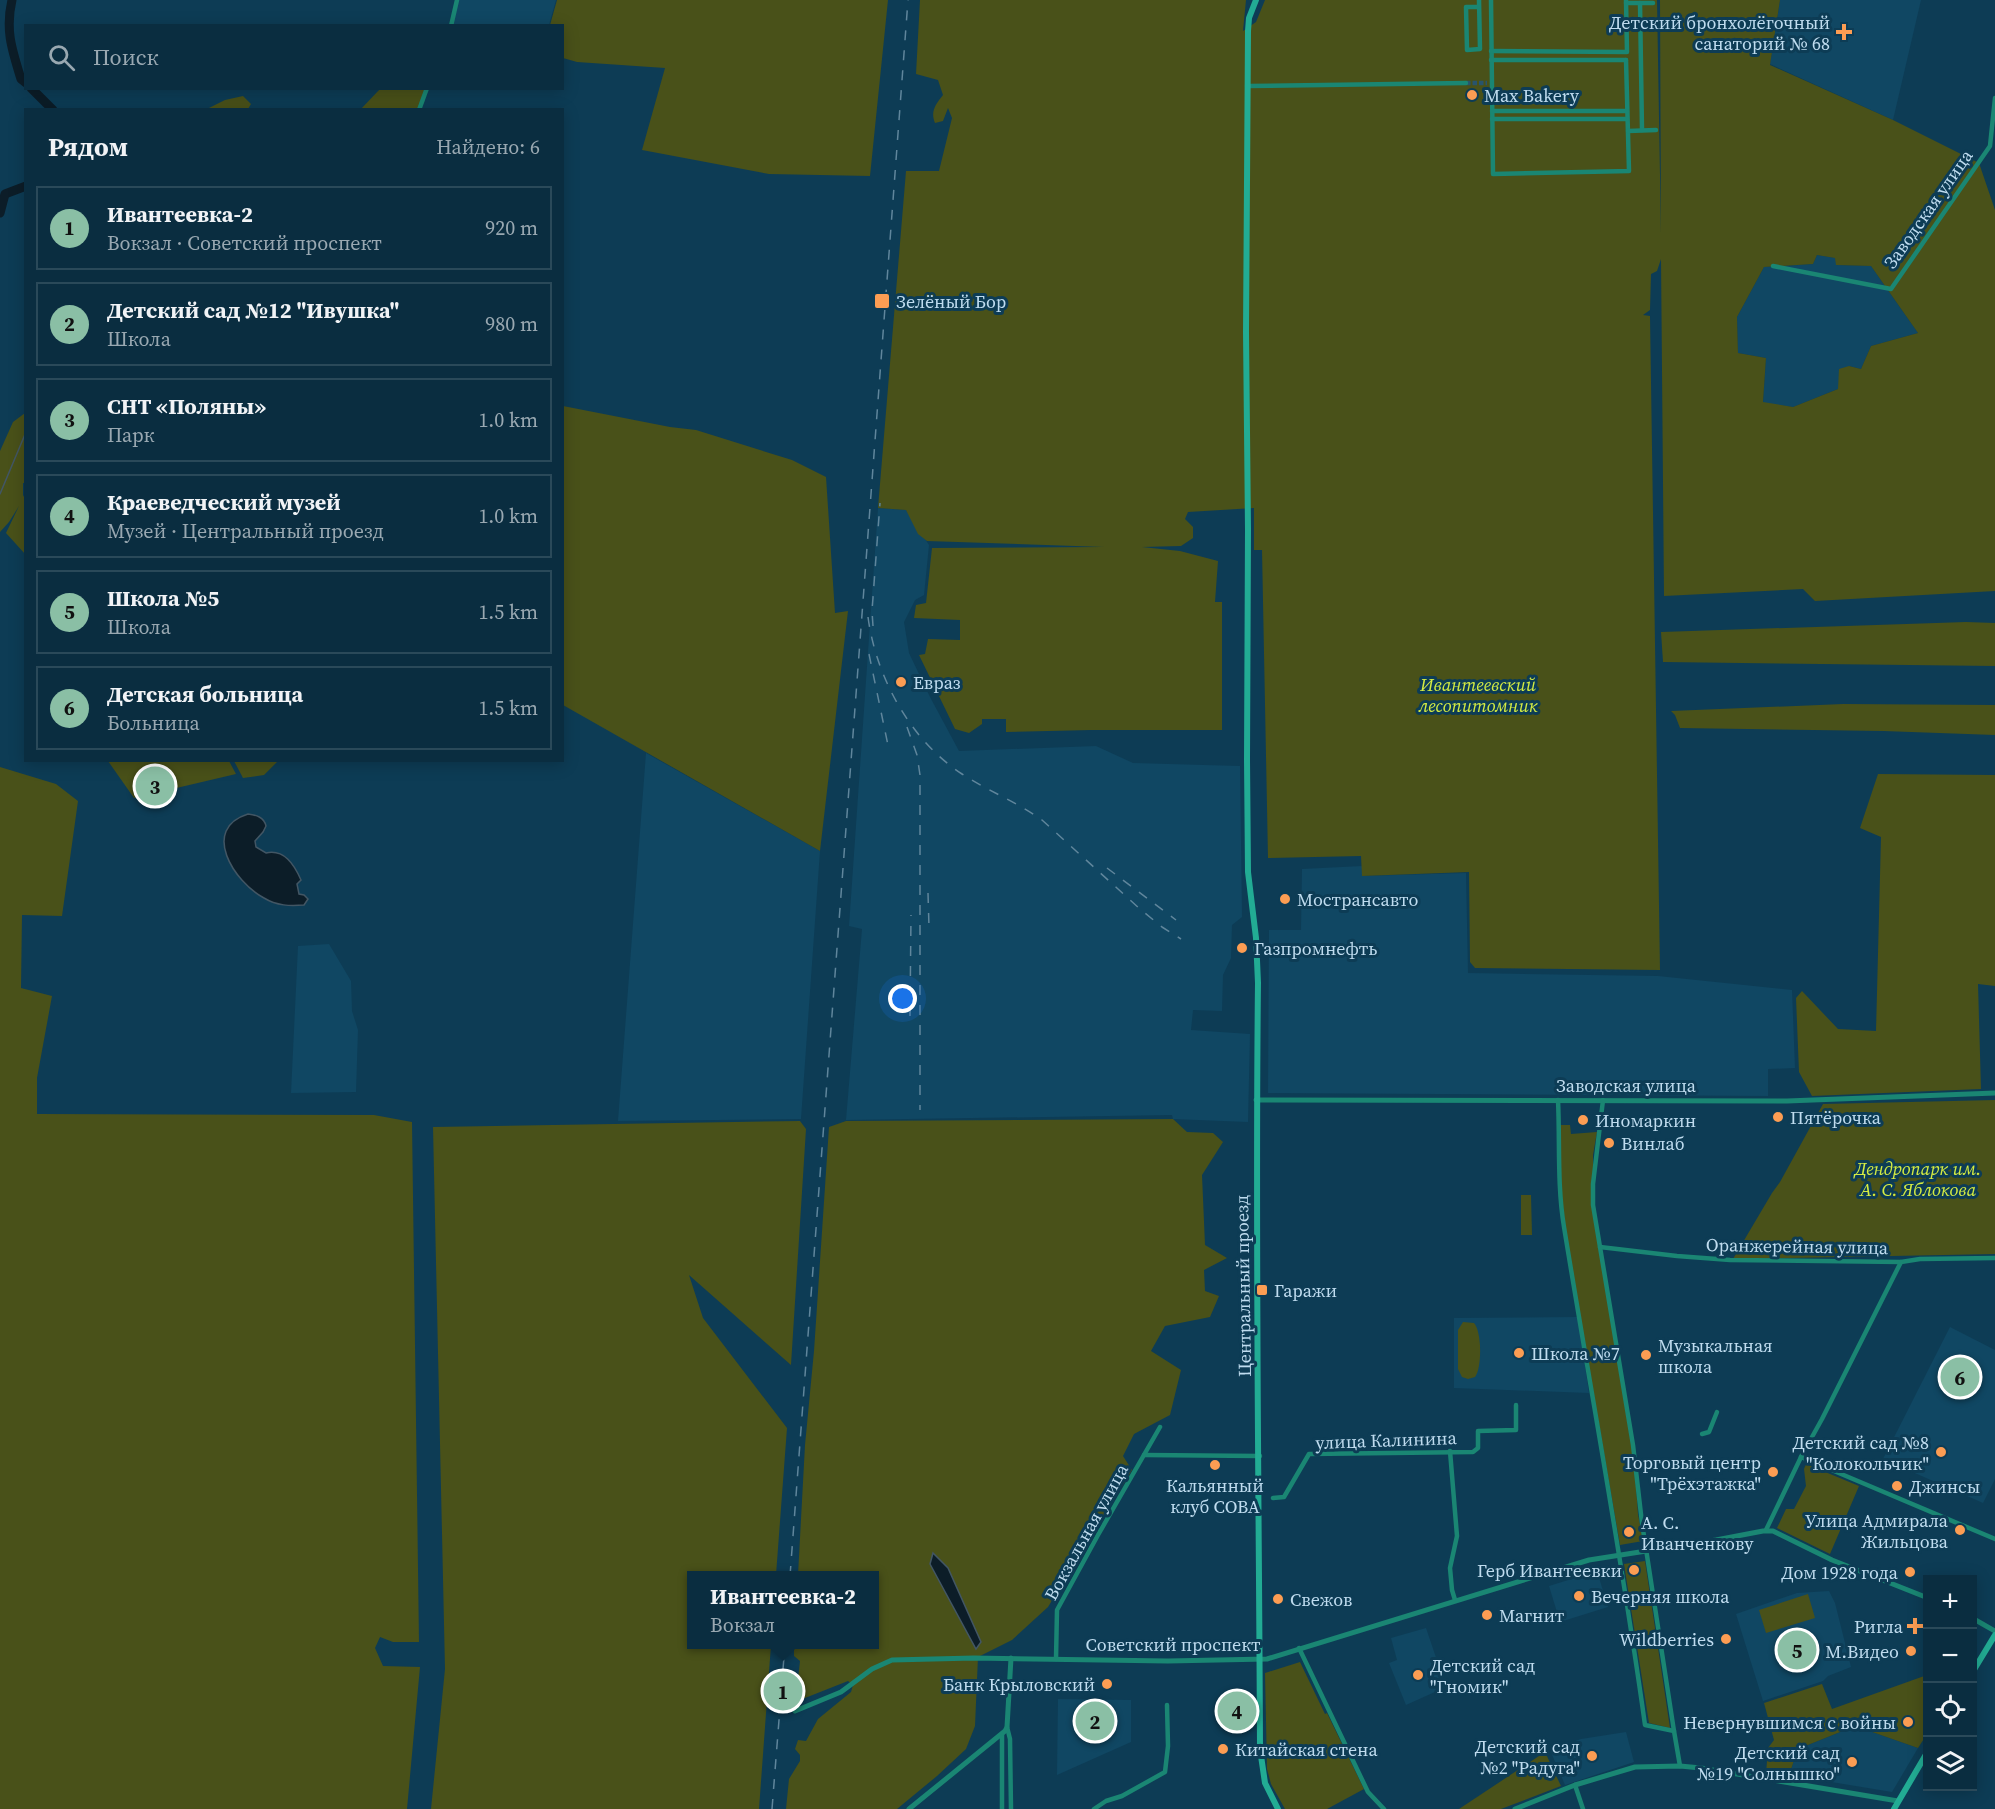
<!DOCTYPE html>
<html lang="ru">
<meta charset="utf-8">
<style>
body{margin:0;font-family:"Source Serif 4",serif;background:#18394b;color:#f1f3f6}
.controls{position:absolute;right:18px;bottom:18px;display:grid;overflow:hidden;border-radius:0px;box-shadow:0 3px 15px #0003}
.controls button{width:54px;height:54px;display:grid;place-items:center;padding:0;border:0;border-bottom:2px solid #2a4959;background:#0a2d40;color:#f1f3f6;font:30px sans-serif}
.you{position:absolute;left:903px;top:999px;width:21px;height:21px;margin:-15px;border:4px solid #fff;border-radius:50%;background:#1a73e8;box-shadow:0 0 0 9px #1a73e833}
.badge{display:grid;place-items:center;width:39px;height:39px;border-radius:50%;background:#8abfa5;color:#111;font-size:20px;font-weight:700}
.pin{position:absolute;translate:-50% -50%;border:3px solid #fff;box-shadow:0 2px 6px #0006}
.popup{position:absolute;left:687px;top:1571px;width:192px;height:78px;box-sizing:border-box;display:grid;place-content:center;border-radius:0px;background:#0a2d40;filter:drop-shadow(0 2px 4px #0005);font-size:20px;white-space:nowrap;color:#99a8b1}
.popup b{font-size:22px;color:#f1f3f6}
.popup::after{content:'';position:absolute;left:50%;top:100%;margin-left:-12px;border:12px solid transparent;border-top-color:#0a2d40}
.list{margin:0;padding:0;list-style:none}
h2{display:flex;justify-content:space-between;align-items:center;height:78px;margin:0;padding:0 24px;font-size:26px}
h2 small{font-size:20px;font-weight:400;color:#99a8b1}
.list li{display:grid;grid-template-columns:39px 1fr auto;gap:18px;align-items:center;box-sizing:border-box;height:84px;margin:0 12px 12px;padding:0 12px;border:2px solid #2a4959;border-radius:0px}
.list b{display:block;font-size:22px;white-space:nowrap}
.list p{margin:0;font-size:20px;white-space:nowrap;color:#99a8b1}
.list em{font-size:20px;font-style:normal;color:#99a8b1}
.icon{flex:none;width:33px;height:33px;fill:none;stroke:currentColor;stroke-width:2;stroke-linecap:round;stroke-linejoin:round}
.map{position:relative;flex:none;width:1995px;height:1809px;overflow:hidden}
.search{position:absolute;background:#0a2d40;box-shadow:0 3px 15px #0003;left:24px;top:24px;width:540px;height:66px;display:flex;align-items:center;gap:15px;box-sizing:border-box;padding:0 21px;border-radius:0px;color:#99a8b1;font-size:22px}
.panel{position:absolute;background:#0a2d40;box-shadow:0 3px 15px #0003;left:24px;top:108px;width:540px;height:654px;border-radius:0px}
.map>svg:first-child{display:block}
.built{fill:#104763}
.green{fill:#495119;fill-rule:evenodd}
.water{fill:#0c1d28;stroke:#425664;stroke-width:1.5}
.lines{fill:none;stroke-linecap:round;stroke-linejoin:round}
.stream{stroke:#425664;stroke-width:1.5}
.river{stroke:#0c1d28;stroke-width:9}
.minor-tunnel{stroke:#28546c;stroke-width:4.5;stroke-dasharray:4.5 2;stroke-linecap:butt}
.minor{stroke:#1a8673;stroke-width:4.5}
.tertiary{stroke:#1a8673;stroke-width:5}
.secondary{stroke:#22ac94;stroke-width:6}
.rail{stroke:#60869c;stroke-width:1.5;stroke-dasharray:10 10;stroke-linecap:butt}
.poi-dot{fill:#fc9d53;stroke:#0d3c55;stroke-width:2}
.labels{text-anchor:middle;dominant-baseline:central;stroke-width:6;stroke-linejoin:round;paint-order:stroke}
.poi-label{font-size:18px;fill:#bfdcef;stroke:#0d3c55;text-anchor:start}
.street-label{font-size:18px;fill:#bfdcef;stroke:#0d3c55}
.park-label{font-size:18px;font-style:italic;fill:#d5ec42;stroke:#0d3c55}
</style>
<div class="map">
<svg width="1995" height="1809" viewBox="0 0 1995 1809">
<rect width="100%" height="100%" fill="#0d3c55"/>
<!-- built -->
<g class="built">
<path d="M457,0H556L549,25L451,26Z"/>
<path d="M1780,0H1921L1893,120L1770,64Z"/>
<path d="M1817,255L1836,258V265L1871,266L1918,333L1871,346L1861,369L1849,366L1838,389L1793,407L1763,403L1766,358L1738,353L1737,317L1764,267L1813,264Z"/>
<path d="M878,508L906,510L929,545L924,595L915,600L904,622L909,653L930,697L959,751L1096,746L1133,763L1240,766L1242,917L1232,925L1231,958L1223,975L1222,1011L1193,1010L1191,1030L1250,1034L1248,1122L1173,1119L1172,1115L846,1120L862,929L849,926Z"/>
<path d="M646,753L820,851L801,1119L618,1121Z"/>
<path d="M1362,866V876L1466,873L1468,973L1658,976L1792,990L1795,1068L1768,1069V1096L1268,1093L1269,930H1301L1302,869Z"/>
<path d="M329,944L351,981L352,1011L358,1030L356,1092L291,1093L298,946Z"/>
<path d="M1578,1317L1589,1393L1454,1388V1318Z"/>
<path d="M1950,1327L1995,1350V1479L1983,1503L1883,1459Z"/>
<path d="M1597,1571L1608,1607L1560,1622L1549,1586Z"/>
<path d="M1829,1591L1835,1603L1851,1667L1828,1676L1823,1681L1763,1701L1736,1614L1797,1593Z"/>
<path d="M1426,1628L1446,1687L1406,1705L1389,1663L1397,1660L1391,1638Z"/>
<path d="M1058,1699L1131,1700V1742L1057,1775Z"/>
<path d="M1855,1726L1918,1748L1892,1792L1789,1775L1798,1749Z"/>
<path d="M1626,1732L1634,1762L1565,1785L1550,1750L1581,1739Z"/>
</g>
<!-- green -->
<g class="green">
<path d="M557,0H888L870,176L769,174L642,150L665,68L577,62L563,58L562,26L550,25Z"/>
<path d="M920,0H1246L1243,31L1256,22L1265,0H1657L1661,234L1660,0H1780L1770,65L1893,120L1979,163L1995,210V591L1815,601L1803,589L1664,596L1661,259L1657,271L1651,274L1650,310L1643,315L1650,316L1660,970L1475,968L1470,962L1469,872L1362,876L1361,856L1268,858L1262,550H1254V508L1188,512L1185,519L1193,527V538L1181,546L1142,547L1180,551L1218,561L1215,602H1222V730H1091L1006,732V719H982V724L969,733L955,729L919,655L925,654L928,639L960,640V620L914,618L916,605L926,603L932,548L1104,547L927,541L918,534L906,510L878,508L906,171H939L952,118L948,108L943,121L935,123C930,111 936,104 943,95L938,80L916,74ZM1817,255L1835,258L1836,265L1871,266L1918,333L1871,346L1861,369L1849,366L1839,369L1838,389L1793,407L1763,402L1766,358L1738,353L1737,317L1764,267L1813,264Z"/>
<path d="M380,89H427L419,109L360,110Z"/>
<path d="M243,96L251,104L248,109H207L225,100Z"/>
<path d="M563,406L670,427L696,430L792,460L826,477L835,613L848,611L820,851L563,705Z"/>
<path d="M25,413L26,483H23V497L25,493V554L6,533L19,506L9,522L0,532V451L13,422Z"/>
<path d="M1966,622L1995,623V666L1663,662L1661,632Z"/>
<path d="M1843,704L1995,705V735L1883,731L1680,728L1675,715L1671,711Z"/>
<path d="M108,761H229L236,774L134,798Z"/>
<path d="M234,761H278L264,775L243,778Z"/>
<path d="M0,767L56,784L78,801L62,916L22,915L21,988L52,996L37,1078V1114L374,1115L412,1122L419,1642H393L380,1637L375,1648L383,1666L420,1667L407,1809H0Z"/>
<path d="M1878,774L1995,775V986L1978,984L1981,1089L1812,1096L1799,1072L1796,998L1802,991L1838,1029L1876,1031L1881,837L1860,828Z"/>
<path d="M1995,1100V1254L1733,1259L1772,1193L1780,1182L1823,1104Z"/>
<path d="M1173,1119L1187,1132L1213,1133L1223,1142L1202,1175L1205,1245L1227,1258L1204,1270L1205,1291L1219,1296L1210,1317L1165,1326L1151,1351L1181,1370L1170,1415L1134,1434L1123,1456L1132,1470L1048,1607L1012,1640L978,1657L975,1726L966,1749L937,1776L897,1809H786L789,1779L800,1761V1755L795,1749L798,1740L806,1741L818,1719L851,1692L853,1685L848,1681L805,1698L796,1697L800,1661L794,1656V1645L874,1644V1576L798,1575L805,1445L814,1351L829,1127L846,1121Z"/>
<path d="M800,1121L806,1129L791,1365L689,1275L703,1318L787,1428L776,1575L692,1576V1644L771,1645L759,1809H431L445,1669L433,1127Z"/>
<path d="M1559,1125H1570L1571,1134L1597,1132L1593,1155V1205L1633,1445L1638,1514L1643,1541L1620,1545L1566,1235L1560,1179Z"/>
<path d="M1521,1195H1531L1532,1235H1521Z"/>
<path d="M1463,1322L1474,1323C1482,1332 1482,1368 1475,1377L1468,1379L1462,1377L1458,1369V1330Z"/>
<path d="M1806,1464L1859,1486L1830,1554L1777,1528L1786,1509H1794L1806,1486L1804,1469Z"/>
<path d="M1645,1561L1670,1728L1649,1723L1624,1564Z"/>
<path d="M1808,1594L1815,1618L1766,1633L1759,1610Z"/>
<path d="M1300,1662L1325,1714L1327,1713L1364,1789L1327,1809H1285L1271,1784L1267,1769L1265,1673Z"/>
<path d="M1927,1675V1734L1918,1748L1855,1726L1798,1749L1789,1775L1777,1778L1766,1774L1768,1748L1774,1740L1764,1703L1822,1684L1832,1709Z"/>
<path d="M1545,1752L1561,1786L1501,1809H1459Z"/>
</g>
<!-- water -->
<g class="water">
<path d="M248,814C256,815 264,817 266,826L263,832L255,841L256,847L266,853C284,849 294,864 301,880L297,884L299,894L304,895L308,899L304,905C290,906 277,906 264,898C234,882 200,829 248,814Z"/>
<path d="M933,1553L948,1568L981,1642L976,1649L930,1564Z"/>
</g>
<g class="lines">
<!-- stream -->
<path class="stream" d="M0,494L26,432"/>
<!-- river -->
<g class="river">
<path d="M12,0C5,30 12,50 21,79L26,83"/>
<path d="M31,88L53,110"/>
<path d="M0,213L5,194L26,186"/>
</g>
<!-- minor-tunnel -->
<path class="minor-tunnel" d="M1466,83H1487"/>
<!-- minor -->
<g class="minor">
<path d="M1479,0L1480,49L1467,50L1466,7H1479"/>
<path d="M1491,0L1493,174L1629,171L1626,60"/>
<path d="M1626,3H1653"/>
<path d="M1640,3L1642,130"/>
<path d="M451,26L457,0"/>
<path d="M1491,51L1627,52L1626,0"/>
<path d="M1491,60H1626"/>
<path d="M1247,86L1466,83"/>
<path d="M419,110L427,88"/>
<path d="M1492,111H1627"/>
<path d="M1492,119H1627"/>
<path d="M1628,131L1656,130"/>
<path d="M1773,266L1891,289L1990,146L1995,98"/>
<path d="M1558,1100C1560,1142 1557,1185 1564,1227C1591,1393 1622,1558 1645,1725L1674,1731L1680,1766"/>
<path d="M1603,1100L1593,1184V1205L1633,1445L1642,1523L1674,1731"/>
<path d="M1600,1247L1677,1256L1730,1260L1901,1262L1920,1259L1995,1258"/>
<path d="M1702,1434L1709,1432L1717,1412"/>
<path d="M1450,1451L1457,1536L1450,1568L1452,1590L1455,1600"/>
<path d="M1144,1455L1260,1456"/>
<path d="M1801,1457L1995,1539"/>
<path d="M1273,1498L1284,1497L1309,1454L1473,1452L1478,1448V1431L1516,1430V1405"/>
<path d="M1766,1530L1802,1455L1822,1419L1901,1262"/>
<path d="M1299,1648L1368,1792L1384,1809"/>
<path d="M1056,1659L1057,1610L1098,1535L1160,1427"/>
<path d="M1007,1727L1010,1739L1011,1809"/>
<path d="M1575,1785L1583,1809"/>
<path d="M1002,1809V1735"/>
<path d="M1094,1809L1106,1801L1122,1796L1165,1772L1168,1746L1167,1705"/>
</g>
<!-- tertiary -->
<g class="tertiary">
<path d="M1256,1100L1787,1101L1995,1093"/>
<path d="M1972,1618L1995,1631"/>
<path d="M795,1711L841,1692L872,1669L892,1660L974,1658L1168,1661L1267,1659L1589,1560L1716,1540L1763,1531H1773L1832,1560L1928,1598"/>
<path d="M909,1809L1005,1731L1007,1727L1011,1658"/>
<path d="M1515,1809L1575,1785L1635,1767L1680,1766L1701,1768L1898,1801"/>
</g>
<!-- secondary -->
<g class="secondary">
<path d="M1256,0L1249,18L1248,31L1246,332L1248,530L1247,759L1248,872L1256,938L1258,983C1255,1238 1259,1494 1260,1749L1265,1783L1278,1809"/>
<path d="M1972,1673L1995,1635"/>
<path d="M1894,1809L1928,1751"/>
</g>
<!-- rail -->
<g class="rail">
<path d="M868,617C876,677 910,740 962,774C988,791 1017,802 1042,820L1140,909L1162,927L1181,939"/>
<path d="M873,626L872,611L880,503"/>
<path d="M869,654L889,750"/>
<path d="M907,727L917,755L920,775V1110"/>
<path d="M1107,868L1176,920"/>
<path d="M928,893L929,927"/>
<path d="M910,1016L911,915"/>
<path d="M790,1576L908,0"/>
<path d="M772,1809L785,1644"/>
</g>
</g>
<!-- markers -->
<g class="poi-dot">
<path d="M1841 23h6v6h6v6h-6v6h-6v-6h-6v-6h6z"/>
<circle cx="1472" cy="95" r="6"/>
<rect x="874" y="293" width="16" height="16" rx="3"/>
<circle cx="901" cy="682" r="6"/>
<circle cx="1285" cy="899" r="6"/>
<circle cx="1242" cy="948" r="6"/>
<circle cx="1778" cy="1117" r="6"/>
<circle cx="1583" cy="1120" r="6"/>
<circle cx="1609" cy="1143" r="6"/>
<rect x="1256" y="1284" width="12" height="12" rx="3"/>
<circle cx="1519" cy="1353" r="6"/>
<circle cx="1646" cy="1355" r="6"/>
<circle cx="1941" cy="1452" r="6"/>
<circle cx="1215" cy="1465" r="6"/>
<circle cx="1773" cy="1472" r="6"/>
<circle cx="1897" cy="1486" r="6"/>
<circle cx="1960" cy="1530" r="6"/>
<circle cx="1629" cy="1532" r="6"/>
<circle cx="1634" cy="1570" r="6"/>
<circle cx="1910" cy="1572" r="6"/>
<circle cx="1579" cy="1596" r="6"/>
<circle cx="1278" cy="1599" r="6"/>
<circle cx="1487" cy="1615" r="6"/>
<path d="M1912 1617h6v6h6v6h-6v6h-6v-6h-6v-6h6z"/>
<circle cx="1726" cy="1639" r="6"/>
<circle cx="1911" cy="1651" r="6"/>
<circle cx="1418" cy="1675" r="6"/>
<circle cx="1107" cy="1684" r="6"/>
<circle cx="1908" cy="1722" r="6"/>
<circle cx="1223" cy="1749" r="6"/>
<circle cx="1592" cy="1756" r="6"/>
<circle cx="1852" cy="1762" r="6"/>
</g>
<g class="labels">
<!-- poi labels -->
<g class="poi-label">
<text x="1830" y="22" text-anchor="end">Детский бронхолёгочный<tspan x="1830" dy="21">санаторий № 68</tspan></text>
<text x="1484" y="95">Max Bakery</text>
<text x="896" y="301">Зелёный Бор</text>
<text x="913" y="682">Евраз</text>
<text x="1297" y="899">Мострансавто</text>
<text x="1254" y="948">Газпромнефть</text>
<text x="1790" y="1117">Пятёрочка</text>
<text x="1595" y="1120">Иномаркин</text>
<text x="1621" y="1143">Винлаб</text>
<text x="1274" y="1290">Гаражи</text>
<text x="1658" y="1345">Музыкальная<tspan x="1658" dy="21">школа</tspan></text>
<text x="1531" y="1353">Школа №7</text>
<text x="1929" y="1442" text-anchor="end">Детский сад №8<tspan x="1929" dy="21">"Колокольчик"</tspan></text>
<text x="1761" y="1462" text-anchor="end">Торговый центр<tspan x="1761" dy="21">"Трёхэтажка"</tspan></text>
<text x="1215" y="1485" text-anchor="middle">Кальянный<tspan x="1215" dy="21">клуб СОВА</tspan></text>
<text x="1909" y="1486">Джинсы</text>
<text x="1948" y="1520" text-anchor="end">Улица Адмирала<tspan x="1948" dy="21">Жильцова</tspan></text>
<text x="1641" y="1522">А. С.<tspan x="1641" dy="21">Иванченкову</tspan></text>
<text x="1622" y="1570" text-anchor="end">Герб Ивантеевки</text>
<text x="1898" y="1572" text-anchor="end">Дом 1928 года</text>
<text x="1591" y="1596">Вечерняя школа</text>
<text x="1290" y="1599">Свежов</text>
<text x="1499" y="1615">Магнит</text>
<text x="1903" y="1626" text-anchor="end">Ригла</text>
<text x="1714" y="1639" text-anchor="end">Wildberries</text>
<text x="1899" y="1651" text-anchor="end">М.Видео</text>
<text x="1430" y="1665">Детский сад<tspan x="1430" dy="21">"Гномик"</tspan></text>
<text x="1095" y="1684" text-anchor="end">Банк Крыловский</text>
<text x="1896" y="1722" text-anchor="end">Невернувшимся с войны</text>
<text x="1580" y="1746" text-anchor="end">Детский сад<tspan x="1580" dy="21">№2 "Радуга"</tspan></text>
<text x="1235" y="1749">Китайская стена</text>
<text x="1840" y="1752" text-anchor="end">Детский сад<tspan x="1840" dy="21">№19 "Солнышко"</tspan></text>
</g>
<!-- street labels -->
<g class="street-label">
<text transform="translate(1928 209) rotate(-55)">Заводская улица</text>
<text x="1626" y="1085">Заводская улица</text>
<text transform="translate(1797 1246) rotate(1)">Оранжерейная улица</text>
<text transform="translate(1243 1286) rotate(-91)">Центральный проезд</text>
<text transform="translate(1386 1440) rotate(-2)">улица Калинина</text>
<text transform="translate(1086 1532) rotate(-61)">Вокзальная улица</text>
<text x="1173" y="1644">Советский проспект</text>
</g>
<!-- park labels -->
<g class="park-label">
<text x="1478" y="684">Ивантеевский<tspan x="1478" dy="21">лесопитомник</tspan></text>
<text x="1918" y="1168">Дендропарк им.<tspan x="1918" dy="21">А. С. Яблокова</tspan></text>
</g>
</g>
</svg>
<div class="controls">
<button>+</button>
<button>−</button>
<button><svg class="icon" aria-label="locate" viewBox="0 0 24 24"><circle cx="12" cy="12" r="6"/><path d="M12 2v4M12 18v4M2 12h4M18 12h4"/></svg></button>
<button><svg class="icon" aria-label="layers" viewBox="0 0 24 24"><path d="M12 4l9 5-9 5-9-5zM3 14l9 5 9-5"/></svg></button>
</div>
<div class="you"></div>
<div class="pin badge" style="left:783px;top:1691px">1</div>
<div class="popup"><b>Ивантеевка-2</b>Вокзал</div>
<div class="pin badge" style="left:1095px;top:1721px">2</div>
<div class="pin badge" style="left:155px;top:786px">3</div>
<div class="pin badge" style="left:1237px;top:1711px">4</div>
<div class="pin badge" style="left:1797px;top:1650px">5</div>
<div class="pin badge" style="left:1960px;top:1377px">6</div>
<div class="search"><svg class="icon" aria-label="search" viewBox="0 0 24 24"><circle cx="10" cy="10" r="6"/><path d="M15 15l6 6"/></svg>Поиск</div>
<section class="panel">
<h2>Рядом<small>Найдено: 6</small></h2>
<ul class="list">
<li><span class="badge">1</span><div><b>Ивантеевка-2</b><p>Вокзал · Советский проспект</p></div><em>920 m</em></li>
<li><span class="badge">2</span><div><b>Детский сад №12 &quot;Ивушка&quot;</b><p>Школа</p></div><em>980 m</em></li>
<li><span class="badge">3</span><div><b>СНТ «Поляны»</b><p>Парк</p></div><em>1.0 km</em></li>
<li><span class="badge">4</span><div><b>Краеведческий музей</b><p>Музей · Центральный проезд</p></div><em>1.0 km</em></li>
<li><span class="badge">5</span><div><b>Школа №5</b><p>Школа</p></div><em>1.5 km</em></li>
<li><span class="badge">6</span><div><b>Детская больница</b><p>Больница</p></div><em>1.5 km</em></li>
</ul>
</section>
</div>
